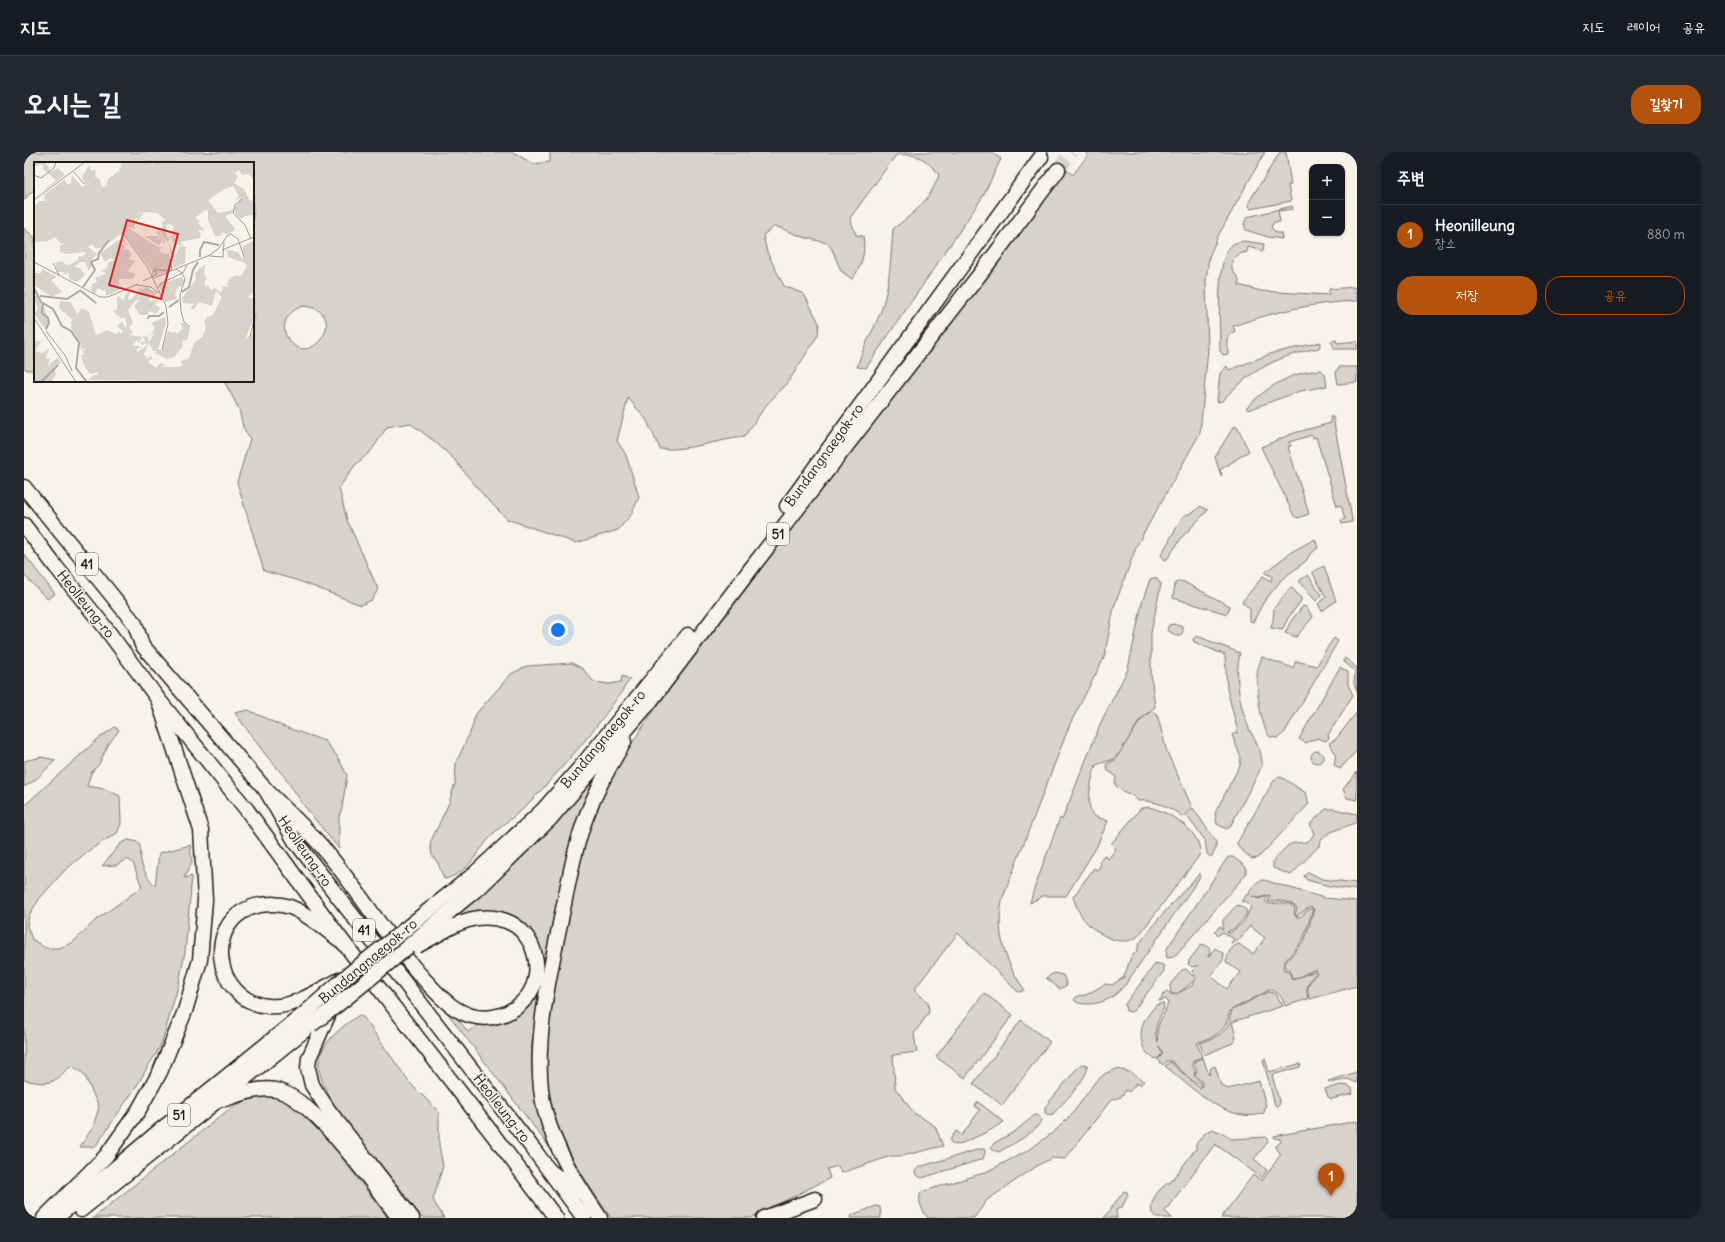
<!DOCTYPE html>
<html lang="ko">
<meta charset="utf-8">
<style>
body{margin:0;font-family:Delius,"Poor Story",sans-serif;background:#242831;color:#f1f3f6}
.controls{position:absolute;right:12px;top:12px;display:grid;overflow:hidden;border-radius:8px;box-shadow:0 1px 3px #0004}
.controls button{width:36px;height:36px;display:grid;place-items:center;padding:0;border:0;border-bottom:1px solid #363941;background:#171b24;color:#f1f3f6;font:20px sans-serif}
.you{position:absolute;left:534px;top:478px;width:14px;height:14px;margin:-10px;border:3px solid #fff;border-radius:50%;background:#1a73e8;box-shadow:0 0 0 6px #1a73e833}
.badge{display:grid;place-items:center;width:26px;height:26px;border-radius:50%;background:#b45309;color:#fff;font-size:13px;font-weight:700}
.pin{position:absolute;translate:-50% -33px;filter:drop-shadow(0 1px 2px #0008)}
.pin::after{content:'';position:absolute;top:21px;width:14px;height:12px;background:inherit;clip-path:polygon(0 0,100% 0,50% 100%)}
.list{margin:0;padding:0;list-style:none}
h2{display:flex;justify-content:space-between;align-items:center;height:52px;margin:0;padding:0 16px;font-size:17px}
h2 small{font-size:13px;font-weight:400;color:#9ea1a6}
.list li{display:grid;grid-template-columns:26px 1fr auto;gap:12px;align-items:center;box-sizing:border-box;height:60px;padding:0 16px;border-top:1px solid #363941}
.list b{display:block;font-size:15px;white-space:nowrap}
.list p{margin:0;font-size:13px;white-space:nowrap;color:#9ea1a6}
.list em{font-size:13px;font-style:normal;color:#9ea1a6}
.actions{display:flex;gap:8px;padding:12px 16px}
.actions a{flex:1;padding:9px 0;border:1px solid #b45309;border-radius:16px;text-align:center;font-size:14px;color:#b45309}
.actions .main{background:#b45309;color:#fff}
.map{position:relative;flex:none;width:1333px;height:1066px;overflow:hidden;border-radius:16px}
header{display:flex;align-items:center;gap:24px;box-sizing:border-box;height:56px;padding:0 20px;background:#171b24;border-bottom:1px solid #363941}
header strong{font-size:19px}
nav{display:flex;gap:22px;margin-inline-start:auto;font-size:14px}
.intro{display:flex;align-items:center;justify-content:space-between;box-sizing:border-box;height:96px;padding:0 24px}
h1{margin:0;font-size:28px}
.button{padding:10px 18px;border-radius:16px;background:#b45309;color:#fff;font-size:14px;font-weight:700}
main{display:flex;gap:24px;padding:0 24px}
aside{flex:1;background:#171b24;border-radius:16px;box-shadow:0 1px 3px #0004}
.map>svg:first-child{display:block}
.green{fill:#d7d3cb;stroke:#7a7874;fill-rule:evenodd}
.lines{fill:none;stroke-linecap:round;stroke-linejoin:round}
.trunk-tunnel{stroke:#d6d3c9;stroke-width:14;stroke-dasharray:14 7;stroke-linecap:butt}
.primary-casing{stroke:#1c1c1c;stroke-width:17}
.trunk-casing{stroke:#1c1c1c;stroke-width:17}
.primary{stroke:#f7f3e8;stroke-width:14}
.trunk{stroke:#f7f3e8;stroke-width:14}
.trunk-bridge-casing{stroke:#1c1c1c;stroke-width:17;stroke-linecap:butt}
.trunk-bridge{stroke:#f7f3e8;stroke-width:14}
.labels{text-anchor:middle;dominant-baseline:central;stroke-width:3;stroke-linejoin:round;paint-order:stroke}
.shield{fill:#f7f3e8;stroke:#5e5c59;stroke-width:1}
.shield-label{font-size:13px;font-weight:bold;fill:#1c1c1c}
.street-label{font-size:14px;fill:#1c1c1c;stroke:#f7f3e8}
.inset-river{fill:none;stroke:#aca9a2;stroke-width:2}
.inset-road{fill:none;stroke:#9f9d96;stroke-width:1}
.view{fill:#d62828;fill-opacity:0.15;stroke:#d62828;stroke-width:2}
.inset-edge{fill:none;stroke:#1c1c1c;stroke-width:2}
</style>
<header>
<strong>지도</strong>
<nav><a>지도</a><a>레이어</a><a>공유</a></nav>
</header>
<div class="intro"><h1>오시는 길</h1><a class="button">길찾기</a></div>
<main>
<div class="map">
<svg width="1333" height="1066" viewBox="0 0 1333 1066">
<rect width="100%" height="100%" fill="#f7f3e8"/>
<filter id="ink" filterUnits="userSpaceOnUse"><feTurbulence type="fractalNoise" baseFrequency=".025" numOctaves="2"/><feDisplacementMap in="SourceGraphic" scale="8" xChannelSelector="R" yChannelSelector="G"/><feConvolveMatrix kernelMatrix="1 2 1 2 8 2 1 2 1" color-interpolation-filters="sRGB"/></filter>
<g filter="url(#ink)">
<!-- green -->
<g class="green">
<path d="M0,0H489L509,12L526,10V0H967L977,7L958,46L842,216L833,215C839,194 850,178 857,159C866,132 867,105 869,77C891,60 905,50 915,23C901,6 894,1 872,3L826,66L832,83L839,84C842,99 838,115 828,127L817,119L808,97L803,91L779,85L751,74L739,83L743,100L760,134L780,142L795,171L794,183L763,232L743,252L720,285C692,288 664,299 636,297L622,267L604,246L593,289L602,303L615,345L607,363L594,378L552,391L483,367L462,346L428,305L410,289L386,271L363,275L347,299L331,313L315,336L323,368L354,437L348,448L337,453L275,429L240,419L213,330L226,287L219,275L215,257L200,229H229V11H11V37L6,41L0,48ZM279,154C330,158 285,223 263,185C255,171 266,158 279,154Z"/>
<path d="M1061,0H1241L1194,84L1185,105L1182,129L1184,197L1176,281L1113,393L1090,455L1080,506L1046,572L979,745C971,778 980,809 1000,837L999,839L994,840L934,781L890,838L904,850L905,860L890,882L893,900L869,903L871,936L890,961L911,974L919,994L878,1004H867L817,1021L814,1014L803,1017L806,1026L727,1066H587C542,1001 516,959 524,878C530,844 535,810 541,776C548,738 553,704 568,667C597,592 661,519 709,454C818,307 934,165 1043,18L1049,23L1064,3Z"/>
<path d="M1256,0H1262L1267,33H1264L1267,49L1227,57L1225,54V50Z"/>
<path d="M1268,54L1269,57L1254,59L1256,70H1250L1247,75L1252,81H1257L1258,87L1244,85L1222,78L1220,72L1223,65Z"/>
<path d="M0,76L11,86V218H4L0,216Z"/>
<path d="M1220,89L1240,92L1239,99L1224,95L1223,100L1215,102L1208,109V118L1215,127V133L1237,139L1305,143V137L1330,135L1331,142H1333V149C1287,151 1253,159 1209,174L1211,179C1199,185 1204,192 1204,202L1199,203L1196,199C1196,175 1192,116 1204,97C1208,91 1214,90 1220,89Z"/>
<path d="M1312,188L1313,191L1333,189V197H1311L1307,189Z"/>
<path d="M1297,190L1295,196C1254,204 1226,218 1198,249L1195,250L1193,249L1196,221L1203,214L1205,218L1249,201Z"/>
<path d="M1315,215H1333V230L1314,232L1312,220Z"/>
<path d="M1297,218L1301,222L1303,234L1276,239L1224,258L1222,256C1243,235 1266,220 1297,218Z"/>
<path d="M1306,265H1309L1328,367V370L1318,372L1317,368L1321,367L1317,353L1313,354L1292,285L1289,286L1288,283L1265,290L1267,294L1264,295L1285,362L1274,366L1270,364L1237,295L1270,281L1307,271Z"/>
<path d="M1210,274L1213,275L1225,299L1196,318L1198,323L1197,324L1191,305Z"/>
<path d="M1176,354L1184,358L1159,384L1143,407L1141,408L1137,403L1159,364L1170,360Z"/>
<path d="M1291,387L1294,396L1286,402L1282,409L1258,427L1239,451L1229,470L1226,469V457L1218,450L1239,424L1247,429L1248,424L1241,421L1245,417L1269,399Z"/>
<path d="M0,402L31,442L23,447L0,423Z"/>
<path d="M1300,414L1312,449L1298,459L1294,452L1302,445L1288,420Z"/>
<path d="M1284,423L1298,443L1292,449L1276,431V428Z"/>
<path d="M1129,426H1132L1137,432L1127,481V523L1131,555L1116,568L1097,599L1090,607L1072,613C1068,624 1061,654 1069,663C1073,666 1080,667 1084,669L1072,696L1042,744H1019L1006,751L1009,740L1036,666L1038,668L1077,570L1104,517L1118,451L1126,427Z"/>
<path d="M1155,429L1160,430L1206,454L1203,462L1149,446L1151,432Z"/>
<path d="M1266,436H1268L1277,446V449L1264,466L1258,478L1247,476L1249,468L1250,456Z"/>
<path d="M1279,454L1282,455L1289,465L1272,485L1261,481L1267,469Z"/>
<path d="M1149,472L1159,475V480L1156,484H1153L1143,478L1145,473Z"/>
<path d="M1173,484L1216,501C1210,527 1216,555 1226,579C1232,590 1239,601 1238,614L1206,675L1202,677L1193,672L1191,661L1216,613L1217,606L1208,583L1214,580L1203,537L1201,503L1170,490L1169,487Z"/>
<path d="M1310,486L1314,489L1261,580L1254,586L1246,585C1236,573 1233,539 1233,523C1233,517 1236,511 1238,505L1269,516L1272,509L1293,514L1301,499Z"/>
<path d="M1321,506L1333,516V539L1330,531L1331,519L1319,509Z"/>
<path d="M548,511L559,517L570,530L586,532L597,530L598,524L606,527C577,572 540,615 502,654C493,663 482,670 472,679C454,696 446,722 420,727L414,711L408,703L406,691L425,651L431,631L432,611L448,576L451,563L487,522L503,514Z"/>
<path d="M1316,515L1324,520V533L1329,543L1304,583L1305,586L1302,589L1293,586L1282,591L1275,587Z"/>
<path d="M224,558L258,574L301,589L313,604L323,623L318,656L315,665V697L281,655L260,624L241,602L211,561Z"/>
<path d="M1127,559L1133,562L1143,600L1168,655L1159,665C1148,656 1129,647 1114,649C1108,640 1095,641 1091,632L1092,625L1088,621L1084,619L1082,612L1091,608L1116,569Z"/>
<path d="M1333,560V598L1316,617L1310,613L1312,602L1305,591L1312,587Z"/>
<path d="M91,575L95,578L84,593L75,612L67,621L63,634L81,637L96,644L97,672L93,681L64,699L39,720L16,746L5,763L3,774L8,787L21,796H35L48,791L72,768L118,735L109,711L103,707L92,713L78,714L96,692L104,688L114,690C118,696 116,701 117,709C119,719 125,727 131,734L135,701L166,693L168,710L160,726L168,724L161,800L155,831L138,890L132,902L124,914L114,932L71,995H56L69,975L75,955L60,922L49,914C41,917 40,921 34,926C25,934 11,930 0,928V654L74,587Z"/>
<circle cx="1293" cy="605" r="6"/>
<path d="M17,605L32,608L11,628L0,635V609Z"/>
<path d="M576,619L508,890C506,929 513,966 530,1001L418,854L434,867L444,880L453,873C484,876 500,863 514,836L495,770L424,771C479,726 530,673 576,619Z"/>
<path d="M1333,620V648L1323,646L1319,637Z"/>
<path d="M1257,625L1282,641L1285,652L1234,706L1228,707L1215,696L1213,691L1249,630L1253,626Z"/>
<path d="M1125,655C1143,659 1181,680 1175,704L1115,783C1101,797 1076,784 1064,772C1057,765 1052,755 1049,745L1070,716L1073,718L1077,713L1075,710L1080,703L1084,707L1092,697L1087,692L1117,656Z"/>
<path d="M1169,656L1192,690V697L1187,705L1183,702L1181,688L1162,663Z"/>
<path d="M1302,657H1310L1333,662V670C1320,677 1299,678 1295,694L1267,723L1249,716V709C1254,704 1259,697 1265,693C1275,687 1282,696 1290,682L1286,672Z"/>
<path d="M1204,705H1209L1222,715V722L1150,805L1143,806L1142,798Z"/>
<path d="M1284,720L1298,727L1333,731V738L1305,734L1283,728L1280,724Z"/>
<path d="M1176,721V725L1101,833C1090,845 1082,851 1065,852C1059,852 1054,852 1050,848L1053,844L1062,843L1081,832L1088,833L1100,825L1107,805L1113,799L1115,792L1136,765Z"/>
<path d="M1240,728L1300,746L1333,749V834L1286,847C1281,836 1285,828 1294,821L1293,818H1289L1271,827H1268L1266,818H1263L1261,816V811L1281,788L1290,757L1286,755L1273,764L1271,763L1273,756C1265,748 1255,748 1244,750L1246,743L1234,746L1228,744L1234,747L1244,744L1241,749L1245,752C1255,751 1263,749 1271,756L1270,762L1272,765H1276L1286,757H1289L1279,788L1262,808L1259,815L1260,818L1266,821L1268,828L1291,819L1292,821C1284,830 1281,835 1284,847L1261,854C1258,845 1255,839 1245,838L1207,858C1204,862 1205,864 1203,869C1199,883 1185,886 1173,891L1178,905L1170,908L1168,913L1171,919L1170,923L1177,932L1176,934H1174L1147,909H1143L1139,913L1134,908L1139,901L1135,894L1138,902L1133,907C1117,903 1114,883 1120,869C1123,864 1128,858 1132,853L1139,851L1140,856C1135,867 1128,878 1134,890C1130,870 1141,867 1144,850L1142,847L1135,849L1142,839L1150,843L1168,834L1172,826L1168,819L1175,813L1168,815L1164,812L1166,807L1178,792L1185,795L1186,801L1184,805L1191,796L1200,802L1199,808L1187,824L1203,837L1216,820L1202,810C1204,801 1206,795 1215,792L1229,802L1241,786L1226,774L1214,789L1207,791L1210,787L1199,780L1194,783L1191,779L1196,774L1199,777V768L1213,753L1217,754L1223,759C1221,768 1211,777 1203,780L1206,781L1220,770L1227,755L1222,750L1217,749L1223,742L1225,743C1226,736 1233,728 1240,728Z"/>
<path d="M1132,811L1139,813L1140,819L1110,858L1107,860L1102,859L1101,852Z"/>
<path d="M1162,817L1169,824L1170,829L1153,842H1147L1146,833L1158,818Z"/>
<path d="M1030,821L1039,823L1043,833L1036,837L1022,826Z"/>
<path d="M1244,840L1252,842L1259,854L1208,870L1212,885L1209,891L1180,903L1176,891C1187,887 1200,884 1205,871C1206,866 1206,863 1208,858Z"/>
<path d="M960,841L989,863L941,926L912,905Z"/>
<path d="M335,863L340,866L385,930L415,960V993L419,1014L409,1048L420,1066H398C372,1029 342,996 315,960C307,950 293,924 295,910C297,890 319,874 335,863Z"/>
<path d="M997,868L1026,890L978,953L949,932Z"/>
<path d="M1179,906L1185,923L1187,916L1191,914L1197,933L1204,937L1235,929L1242,954L1241,955L1240,961C1205,974 1166,934 1141,914L1146,910L1176,936L1178,934V930L1171,923L1173,918L1170,912L1172,908Z"/>
<path d="M1241,906L1245,920L1275,912L1277,913L1276,915L1248,923L1256,952L1253,955L1251,953L1239,908Z"/>
<path d="M1059,912L1063,913C1067,924 1037,953 1029,962L1025,963L1021,961V955L1055,914Z"/>
<path d="M1093,917L1106,920L1120,929L1116,933L1113,931L1105,940L1102,938L1097,945L1087,948L1041,1007L1029,1006L1016,1012L963,1048L950,1066H904C898,1059 893,1048 897,1040L960,1021L1005,998L1031,979L1049,961L1071,930L1082,921Z"/>
<path d="M1333,920V931L1324,927L1307,931L1304,929Z"/>
<path d="M1317,933L1325,934L1328,936L1329,942L1307,947L1304,945L1301,937Z"/>
<path d="M242,943L265,947L292,972L364,1066H69L208,955L221,949Z"/>
<path d="M954,950L980,970L965,979L934,993L928,992L926,988L932,979L938,983L956,958L951,954Z"/>
<path d="M1011,963L1015,964L1017,968C1013,981 986,993 975,1000L969,998L967,996L970,991L990,980Z"/>
<path d="M1333,969V1066H1197L1229,1023L1238,1029L1257,1002L1251,995L1257,990L1256,987L1250,986V984Z"/>
<path d="M1188,977L1201,982L1207,987L1242,985L1244,990L1230,1007L1243,1018L1238,1026L1191,992L1141,1059L1148,1066H1134L1128,1061C1125,1048 1136,1034 1147,1030L1173,995L1171,993L1181,981Z"/>
<path d="M956,997H960L961,1000L959,1007L898,1026L892,1023L891,1019L895,1015Z"/>
<path d="M1100,1039L1103,1040L1104,1043L1098,1055L1092,1058L1093,1066H1080Z"/>
<path d="M852,1054L856,1055L857,1066H827L828,1063Z"/>
</g>
<g class="lines">
<!-- trunk-tunnel -->
<path class="trunk-tunnel" d="M1034,18L1047,0"/>
<!-- primary casing -->
<g class="primary-casing">
<g id="primary">
<path d="M0,335L111,472L118,493L242,638L271,689L510,998L560,1066"/>
<path d="M0,373L32,415L80,474L134,547L223,658L319,790L467,980L532,1066"/>
</g>
</g>
<!-- trunk casing -->
<g class="trunk-casing">
<g id="trunk">
<path d="M763,354L1017,5"/>
<path d="M242,638C261,657 282,676 299,696C335,738 362,786 399,826C409,837 419,849 432,857C456,872 485,867 503,845C522,821 511,779 482,769C463,762 446,766 429,774"/>
<path d="M449,723L518,659L560,611L664,483"/>
<path d="M458,733L526,667L625,551L729,414L963,113L1034,18"/>
<path d="M317,827C295,838 269,857 244,854C188,849 178,764 236,753C246,752 255,751 266,755C285,762 302,779 319,790"/>
<path d="M306,859L285,906L284,916L288,933L305,959L388,1066"/>
<path d="M201,947C216,942 235,935 252,938C289,945 351,1035 375,1066"/>
<path d="M526,1019L554,1040"/>
<path d="M57,1058L287,873"/>
<path d="M20,1066L82,1004L114,959L136,920L161,859L176,808L181,748L177,678L134,547"/>
<path d="M32,1066L134,980L280,862"/>
<path d="M576,1066C553,1032 532,1000 521,959C506,901 526,821 538,762C545,729 551,692 564,660C574,635 586,613 600,590"/>
<path d="M740,1066L791,1047"/>
</g>
</g>
<!-- primary -->
<use href="#primary" class="primary"/>
<!-- trunk -->
<use href="#trunk" class="trunk"/>
<!-- trunk-bridge casing -->
<g class="trunk-bridge-casing">
<g id="trunk-bridge">
<path d="M393,794L429,774"/>
<path d="M280,862L324,823L449,723"/>
<path d="M287,873C347,829 400,779 458,733"/>
</g>
</g>
<!-- trunk-bridge -->
<use href="#trunk-bridge" class="trunk-bridge"/>
</g>
</g>
<g class="labels">
<!-- shield labels -->
<g class="shield">
<rect x="743" y="371" width="22" height="22" rx="3"/>
<rect x="52" y="401" width="22" height="22" rx="3"/>
<rect x="329" y="767" width="22" height="22" rx="3"/>
<rect x="144" y="952" width="22" height="22" rx="3"/>
</g>
<g class="shield-label">
<text x="754" y="382">51</text>
<text x="63" y="412">41</text>
<text x="340" y="778">41</text>
<text x="155" y="963">51</text>
</g>
<!-- street labels -->
<g class="street-label">
<text transform="translate(800 303) rotate(-54)">Bundangnaegok-ro</text>
<text transform="translate(62 452) rotate(51)">Heolleung-ro</text>
<text transform="translate(579 587) rotate(-50)">Bundangnaegok-ro</text>
<text transform="translate(281 699) rotate(55)">Heolleung-ro</text>
<text transform="translate(344 809) rotate(-40)">Bundangnaegok-ro</text>
<text transform="translate(478 956) rotate(52)">Heolleung-ro</text>
</g>
</g>
<!-- overview -->
<g transform="translate(10 10)">
<rect width="220" height="220" fill="#f7f3e8"/>
<path d="M1,0L12,1L17,10L24,6L31,13L2,35L22,18L9,7V2L0,4ZM90,0H117L118,3L120,0H220V19L215,12L208,13L205,8L201,11L204,14L200,21L210,27L215,38L220,39V53L211,54L207,57L202,53L200,47L207,36L202,38L205,34L199,24L190,27L174,38L184,51L199,48L198,51L191,54L201,67L198,70L192,73L190,70L186,74H181L174,58V49L171,48L161,56L166,59L164,61L171,69L163,67L167,72L166,76L146,80L150,84L141,82L138,78L139,64L123,51L111,50L96,54L110,51L101,62L103,56H101V67L93,65L124,85H129L125,88L131,92L135,91L139,106L122,114L89,71L67,86H61L58,82L54,85L63,92L57,99L58,104L54,109L53,103V105L51,100H46L40,105L46,106L51,113L43,120L35,117V111L28,113L31,110H24L21,101L28,99L32,103L37,102L44,98L45,94L49,95L52,90L33,92L26,90V84L32,81L27,82L21,75L14,79L0,80V45L5,39H11L10,33L31,17L33,23L37,21L38,13L48,25L51,23L48,15L55,3L57,8H62L61,15L66,17L67,24L72,25L74,17L85,9L86,11L85,6L88,5L86,3ZM133,58L137,62L132,63L133,75L136,77V73L138,75L133,80L127,72L128,69L126,72L124,68L127,69L129,59ZM124,69L131,80L130,83L128,79L125,84L111,74H124L130,80L122,70ZM88,76L96,85L88,79L87,81L92,84L89,88L94,87L98,92L95,97L101,99L93,109L102,112L99,117H85L84,129L72,134L71,127L70,129L64,126L61,132L57,128L58,122L63,120L61,116L72,112L67,108L72,107L75,100L82,98L76,96L71,100L66,91ZM220,79V132L218,131L214,135L220,137V156L211,178L220,170V220L54,218L60,213H64V210L56,212L51,206L47,193L51,192L48,190L52,186L47,188L46,181L37,167L38,157L25,146L26,139L37,140L43,152L48,146L55,150L62,173L73,168L82,172L85,169L87,172L89,169L83,164L88,160L92,166L93,163L91,155L86,157L87,153L84,154L79,149L83,148V136L85,134L88,138L91,136V133L97,127L94,137L96,138L105,129L106,133L94,148L99,161L95,166L99,170L96,173L108,175L105,181L106,183L103,178L98,183L107,185L103,187V190L113,184V181L108,183L106,180H111L109,174L114,175L115,180L120,172L113,173L117,172L121,166L117,161L131,155L132,161L124,187L128,189L134,169L140,171L142,169V172L149,167L146,161H150L156,166L153,178L148,179L149,184L140,195L133,197L121,191L123,189H119L115,181L110,192L113,196L118,194V197L114,200L122,206L126,201L132,203L126,205H144L148,203L147,199L155,196L160,181L169,174L172,165L170,160L173,155L179,153L188,135L182,129L178,144L165,140L160,147H156L160,142L149,141L148,136L162,117L161,111L171,102L170,111L173,118H171V125L174,123L177,128L181,126L187,131L189,124L195,125L193,122L196,116L203,113L206,115L213,105L211,101L194,95L193,88L204,90L209,98V84ZM135,81L141,95L146,84L152,85L151,101L140,106L138,97H142L137,93ZM8,107L23,115L17,118L28,130L18,135L0,123V111H7ZM148,115L150,119L147,125L145,124L141,131L143,137L131,140L125,122ZM111,124L123,132L115,137L116,139L123,138L125,140L120,142L126,146L122,152L116,149L113,153H106L100,144L106,138L102,139L107,133L104,126L110,127ZM2,132L15,156L13,169L0,152L4,147L0,137ZM10,175L1,189L8,191L16,186L12,194L13,197L16,196L14,204L23,196L27,201L20,204L22,212L17,220H0V178L6,180Z" fill="#d7d3cb"/>
<path class="inset-river" d="M166,95V88L170,80L185,83M49,125L61,108L57,100L64,97L65,91L75,78M0,126L7,140L19,147L28,164L37,169L45,181L42,206L53,220M47,129L62,141M148,130L155,125L159,108L164,100M6,134L33,137L47,128M9,142L8,151L14,156L15,161L12,167M135,145L145,138M114,157L115,154H125L130,150M7,220L24,203"/>
<path class="inset-road" d="M40,10L50,22M0,13L7,16L20,6L22,0M208,37L201,43L199,51L211,63L217,77M0,38L51,0M90,73L114,106L132,144L134,162L128,188M188,88L220,75M176,93L185,86L193,74L197,72L204,77L210,95M175,94L189,95L190,80M0,100L66,135H74L104,122M19,101L25,113M120,107L133,109M142,107L148,111L151,117L146,133L147,149L150,160L156,165M132,111L138,107L136,98M120,116L176,93M109,119L122,113V109H119V114M103,123L117,125L124,131M124,126L127,121L149,111L153,103M0,156L42,220M12,169L31,193L38,209M216,175L220,158"/>
<path class="view" d="M93,58L144,72L127,137L75,123Z"/>
<rect width="220" height="220" class="inset-edge"/>
</g>
</svg>
<div class="controls">
<button>+</button>
<button>−</button>
</div>
<div class="you"></div>
<div class="pin badge" style="left:1307px;top:1044px">1</div>
</div>
<aside>
<h2>주변<small></small></h2>
<ul class="list">
<li><span class="badge">1</span><div><b>Heonilleung</b><p>장소</p></div><em>880 m</em></li>
</ul>
<div class="actions"><a class="main">저장</a><a>공유</a></div>
</aside>
</main>
